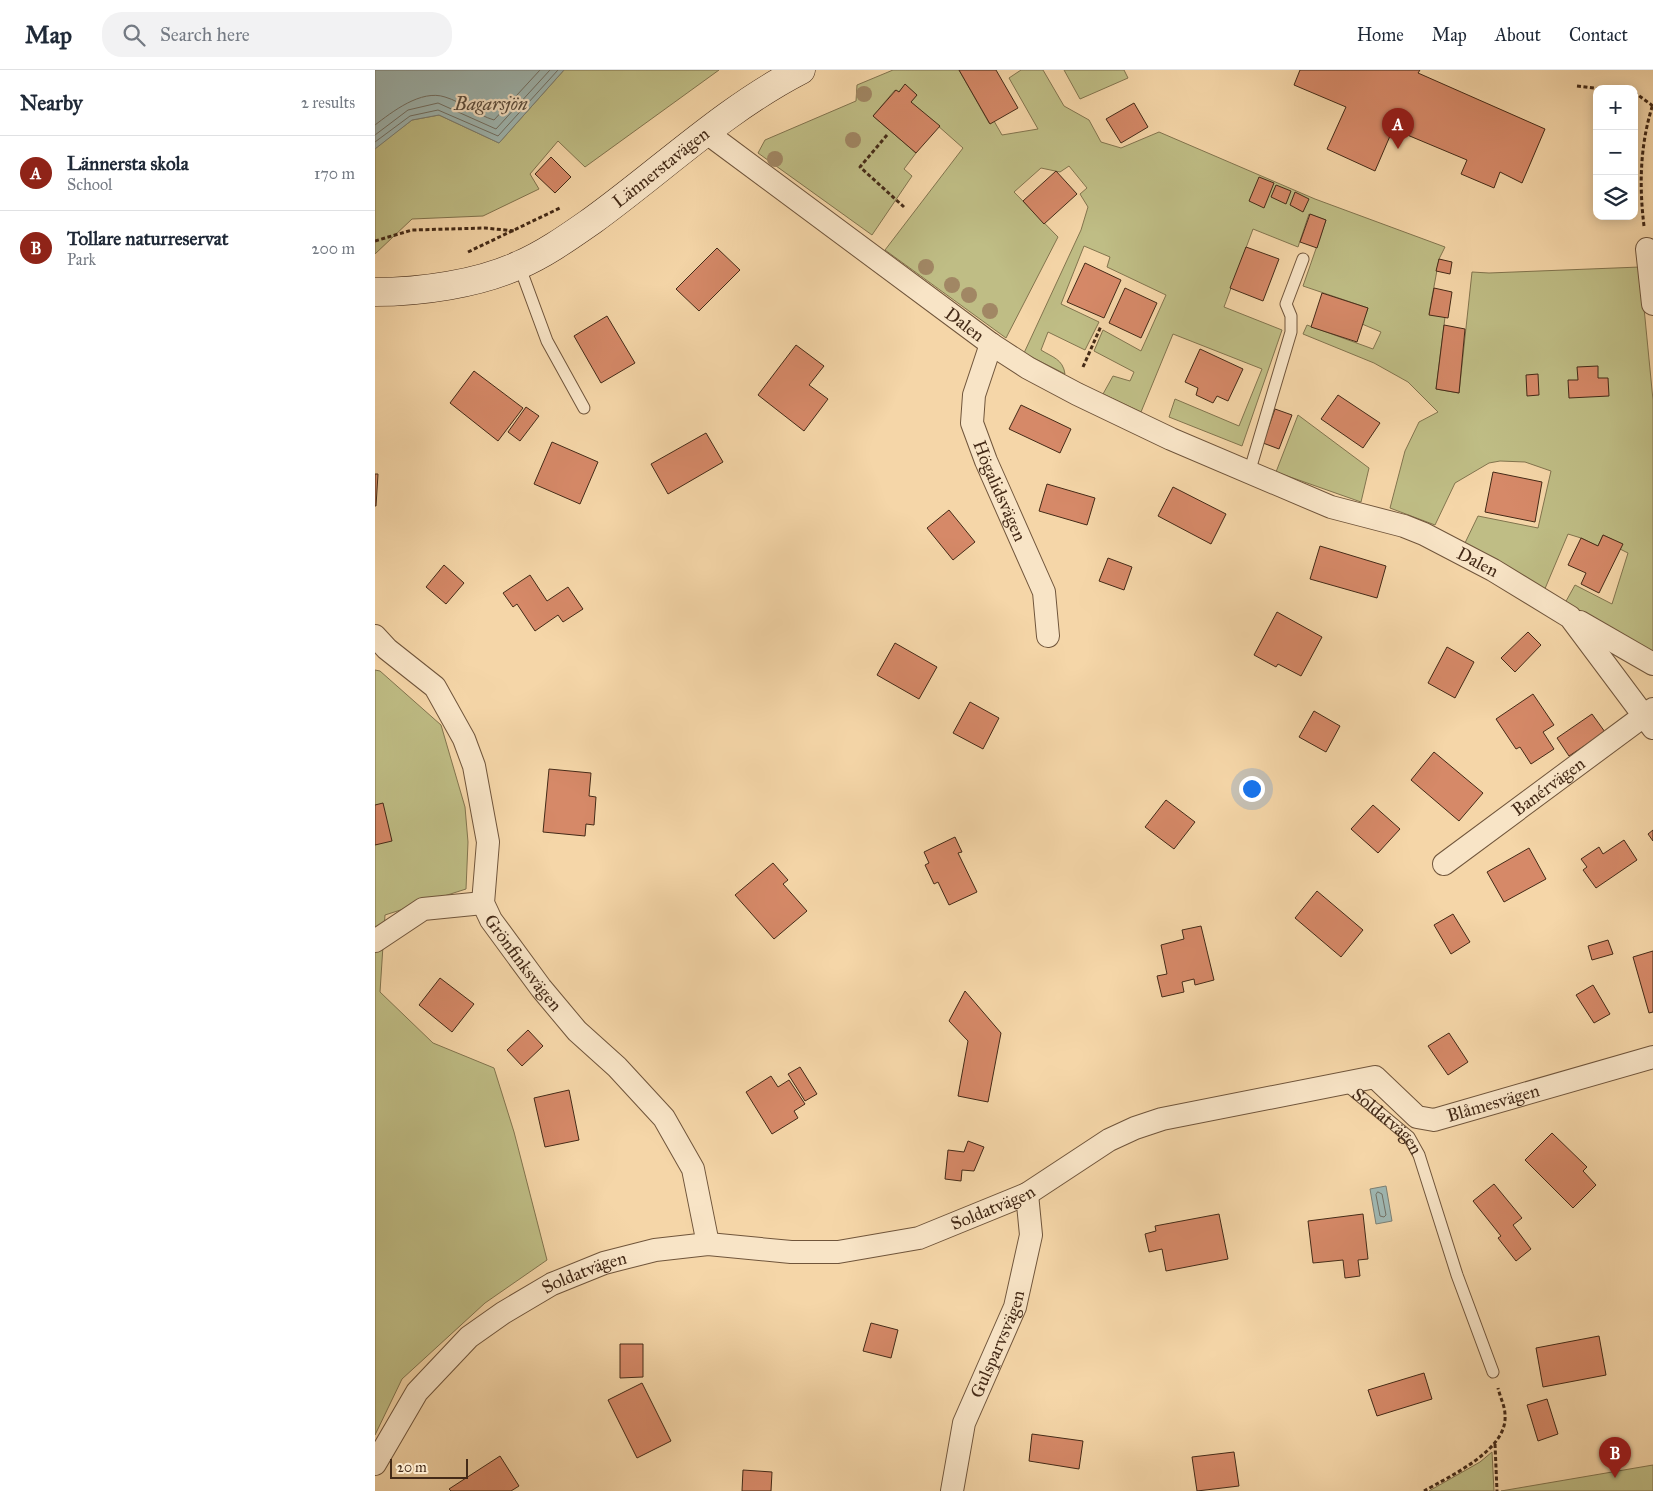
<!DOCTYPE html>
<meta charset="utf-8">
<style>
body{margin:0;font-family:"IM FELL Great Primer",serif;background:#f2f2f3;color:#1f2937}
.controls{position:absolute;right:15px;top:15px;display:grid;overflow:hidden;border-radius:10px;box-shadow:0 2px 12px #0003}
.controls button{width:45px;height:45px;display:grid;place-items:center;padding:0;border:0;border-bottom:1px solid #e0e1e3;background:#fff;color:#1f2937;font:25px sans-serif}
.scale{position:absolute;left:15px;bottom:12px;width:78px;box-sizing:border-box;padding-left:5px;border:2px solid #442a17;border-top:0;font-size:14px;line-height:18px;white-space:nowrap;color:#442a17;-webkit-text-stroke:4px #f8e4c6;paint-order:stroke}
.you{position:absolute;left:876px;top:718px;width:18px;height:18px;margin:-12px;border:4px solid #fff;border-radius:50%;background:#1a73e8;box-shadow:0 0 0 8px #1a73e833}
.badge{display:grid;place-items:center;width:32px;height:32px;border-radius:50%;background:#8f2418;color:#fff;font-size:16px;font-weight:700}
.pin{position:absolute;translate:-50% -41px;filter:drop-shadow(0 1px 2px #0008)}
.pin::after{content:'';position:absolute;top:26px;width:18px;height:15px;background:inherit;clip-path:polygon(0 0,100% 0,50% 100%)}
.list{margin:0;padding:0;list-style:none}
h2{display:flex;justify-content:space-between;align-items:center;height:65px;margin:0;padding:0 20px;font-size:21px}
h2 small{font-size:16px;font-weight:400;color:#747a83}
.list li{display:grid;grid-template-columns:32px 1fr auto;gap:15px;align-items:center;box-sizing:border-box;height:75px;padding:0 20px;border-top:1px solid #e0e1e3}
.list b{display:block;font-size:19px;white-space:nowrap}
.list p{margin:0;font-size:16px;white-space:nowrap;color:#747a83}
.list em{font-size:16px;font-style:normal;color:#747a83}
.icon{flex:none;width:28px;height:28px;fill:none;stroke:currentColor;stroke-width:2;stroke-linecap:round;stroke-linejoin:round}
.map{position:relative;flex:none;width:1278px;height:1421px;overflow:hidden}
header{display:flex;align-items:center;gap:30px;box-sizing:border-box;height:70px;padding:0 25px;background:#fff;border-bottom:1px solid #e0e1e3}
header strong{font-size:24px}
nav{display:flex;gap:28px;margin-inline-start:auto;font-size:18px}
.search{width:350px;height:45px;background:#f2f2f3;display:flex;align-items:center;gap:12px;box-sizing:border-box;padding:0 18px;border-radius:20px;color:#747a83;font-size:19px}
main{display:flex}
aside{flex:1;background:#fff}
.map>svg:first-child{display:block}
.green{fill:#bfbd85;stroke:#82744e}
.water{fill:#9fb7b2;stroke:#7b7f74}
.lines{fill:none;stroke-linecap:round;stroke-linejoin:round}
.shore{stroke:#727064;stroke-width:1}
.building{fill:#d68968;stroke:#442a17}
.lane-casing{stroke:#70553b;stroke-width:13}
.street-casing{stroke:#70553b;stroke-width:24}
.secondary-casing{stroke:#442a17;stroke-width:29}
.path{stroke:#442a17;stroke-width:3;stroke-dasharray:4 2.5;stroke-linecap:butt}
.lane{stroke:#f8e4c6;stroke-width:11}
.street{stroke:#f8e4c6;stroke-width:22}
.secondary{stroke:#f8e4c6;stroke-width:28}
.tree{fill:#a18764}
.labels{text-anchor:middle;dominant-baseline:central;stroke-width:4.5;stroke-linejoin:round;paint-order:stroke}
.street-label{font-size:18px;fill:#442a17;stroke:#f8e4c6}
.water-label{font-size:19px;font-style:italic;fill:#5b4d3e;stroke:#f8e4c6}
</style>
<header>
<strong>Map</strong>
<div class="search"><svg class="icon" aria-label="search" viewBox="0 0 24 24"><circle cx="10" cy="10" r="6"/><path d="M15 15l6 6"/></svg>Search here</div>
<nav><a>Home</a><a>Map</a><a>About</a><a>Contact</a></nav>
</header>
<main>
<aside>
<h2>Nearby<small>2 results</small></h2>
<ul class="list">
<li><span class="badge">A</span><div><b>Lännersta skola</b><p>School</p></div><em>170 m</em></li>
<li><span class="badge">B</span><div><b>Tollare naturreservat</b><p>Park</p></div><em>200 m</em></li>
</ul>
</aside>
<div class="map">
<svg width="1278" height="1421" viewBox="0 0 1278 1421">
<rect width="100%" height="100%" fill="#f5d6a8"/>
<filter id="stains"><feTurbulence type="fractalNoise" baseFrequency=".004" numOctaves="4"/><feColorMatrix values="0 0 0 0 .2 0 0 0 0 .09 0 0 0 0 .02 0 0 0 .5 -.17"/></filter>
<radialGradient id="worn" r=".72"><stop offset=".6" stop-color="#630" stop-opacity="0"/><stop offset="1" stop-color="#630" stop-opacity=".3"/></radialGradient>
<!-- green -->
<g class="green">
<path d="M189,0H344L210,97L183,71L155,104L164,119L108,146L37,149L0,184V78L37,50L64,45L124,73Z"/>
<path d="M518,0H584L614,53L619,51L627,65L663,59L634,8L646,0H668L689,36L714,50L726,72L746,78L784,62L940,129L1070,177L1064,189L1054,244L1070,247L1061,319L1084,323L1097,202L1114,203L1265,197L1278,330V583L1190,533L1200,515L1237,534L1253,483L1245,479L1247,474L1228,465L1223,476L1206,468L1193,464L1169,521L1089,475L1103,446L1163,458L1176,401L1150,392L1125,391L1114,393L1080,413L1060,455L1015,438L1030,381L1044,352L1063,342L1033,312L999,293L928,264L932,255L998,279L1006,262L987,254L993,238L928,216L951,150L934,144L923,177L878,159L849,237L907,260L867,376L794,347L800,329L864,356L887,299L798,264L766,342L728,324L738,306L755,311L759,302L719,281L728,260L766,281L791,225L732,197L735,187L709,176L686,234L724,252L710,280L673,262L666,280C677,287 688,289 690,304L649,283L706,160L713,137L705,124L712,118L694,96L685,102L666,98L639,122L683,167L631,268L510,180L588,78L536,32L542,25L530,15L524,22L520,20L498,46L541,83L529,99L537,106L497,165L383,83L390,70L481,31L482,15Z"/>
<path d="M689,0H749L753,8L705,29Z"/>
<path d="M923,345L994,398L986,432L901,402Z"/>
<path d="M0,600L5,601L66,655L90,737L93,772L91,819L10,845L5,922L58,973L119,998L139,1062L172,1190L110,1233L27,1309L0,1365Z"/>
<path d="M1117,1382L1119,1421H1054L1105,1392Z"/>
<path d="M1278,1395V1421H1126Z"/>
</g>
<!-- water -->
<g class="water">
<path d="M0,0H189L124,73L64,45L37,50L0,79Z"/>
<path d="M1011,1116L1017,1151L1001,1154L995,1119Z"/>
</g>
<g class="lines">
<!-- shore -->
<g class="shore">
<path d="M0,55C17,42 46,19 70,27C87,32 102,45 119,50L165,0"/>
<path d="M0,65L33,40L63,33L121,59L175,0"/>
<path d="M0,72L35,46L63,40L123,66L183,0"/>
<path d="M1003,1122L1007,1124L1011,1145L1009,1147L1005,1146L1001,1125Z"/>
</g>
</g>
<!-- building -->
<g class="building">
<path d="M584,0H621L643,38L615,54Z"/>
<path d="M925,0H1045L1043,3L1170,59L1147,113L1125,102L1119,118L1086,104L1092,90L1018,59L1000,101L952,79L971,37L919,15Z"/>
<path d="M530,14L542,25L536,32L565,56L541,83L498,46L521,20L524,22Z"/>
<path d="M759,33L773,57L746,73L731,49Z"/>
<path d="M176,87L196,107L180,123L160,104Z"/>
<path d="M681,101L702,124L669,154L648,131Z"/>
<path d="M884,107L899,113L889,138L874,131Z"/>
<path d="M901,115L916,121L911,134L896,127Z"/>
<path d="M920,122L934,129L928,142L915,135Z"/>
<path d="M935,144L951,150L942,178L925,172Z"/>
<path d="M871,177L904,189L888,231L855,218Z"/>
<path d="M342,178L365,200L324,241L301,219Z"/>
<path d="M1064,189L1077,192L1075,204L1061,201Z"/>
<path d="M710,193L746,210L729,248L692,232Z"/>
<path d="M750,218L782,233L766,268L734,253Z"/>
<path d="M1059,218L1077,222L1073,248L1054,245Z"/>
<path d="M947,223L993,238L982,272L936,257Z"/>
<path d="M232,246L260,293L226,313L199,266Z"/>
<path d="M1069,255L1090,259L1084,323L1061,319Z"/>
<path d="M421,275L449,296L434,315L453,329L429,361L383,325Z"/>
<path d="M825,279L868,299L853,331L842,326L838,333L821,325L823,318L810,312Z"/>
<path d="M1223,296V308H1233L1234,326L1194,328L1193,310H1203L1202,297Z"/>
<path d="M99,301L148,338L123,371L75,333Z"/>
<path d="M1163,304L1164,325L1152,326L1151,305Z"/>
<path d="M963,325L1005,353L988,378L946,349Z"/>
<path d="M646,335L696,359L685,383L634,359Z"/>
<path d="M151,337L164,346L145,371L133,362Z"/>
<path d="M900,339L917,345L904,379L888,373Z"/>
<path d="M331,363L348,392L293,424L276,394Z"/>
<path d="M177,372L223,392L205,434L159,414Z"/>
<path d="M1118,402L1167,412L1160,452L1110,442Z"/>
<path d="M0,404H3L1,436H0Z"/>
<path d="M672,414L720,428L712,455L664,441Z"/>
<path d="M798,417L851,444L836,474L783,446Z"/>
<path d="M574,440L600,472L578,490L552,458Z"/>
<path d="M1228,465L1248,474L1224,523L1206,514L1211,503L1193,495L1206,468L1223,476Z"/>
<path d="M945,476L1011,496L1002,528L935,509Z"/>
<path d="M733,488L757,497L749,520L724,511Z"/>
<path d="M69,495L89,513L71,534L51,517Z"/>
<path d="M155,505L172,531L193,517L208,539L188,552L183,545L160,561L142,534L138,537L128,523Z"/>
<path d="M902,542L947,567L926,606L903,594L901,597L879,585Z"/>
<path d="M1153,562L1166,575L1140,602L1126,588Z"/>
<path d="M520,573L562,597L544,629L502,605Z"/>
<path d="M1072,577L1099,592L1080,628L1053,613Z"/>
<path d="M1158,624L1179,655L1168,662L1179,679L1156,694L1145,677L1141,679L1121,649Z"/>
<path d="M595,632L624,648L608,679L578,663Z"/>
<path d="M939,641L965,656L951,682L924,667Z"/>
<path d="M1217,644L1230,662L1194,686L1182,668Z"/>
<path d="M1059,682L1108,723L1084,751L1036,710Z"/>
<path d="M174,699L216,703L214,726L221,727L219,755L211,754L210,766L168,762Z"/>
<path d="M791,730L820,752L799,779L770,757Z"/>
<path d="M8,733L17,771L0,775V735Z"/>
<path d="M998,735L1025,759L1003,783L976,759Z"/>
<path d="M1278,760V771L1273,764Z"/>
<path d="M580,767L587,782L583,783L602,822L574,835L563,812L559,814L550,795L554,793L549,782Z"/>
<path d="M1249,770L1262,790L1221,818L1208,800L1212,797L1206,789L1224,777L1228,784Z"/>
<path d="M1154,778L1171,809L1129,832L1112,802Z"/>
<path d="M398,793L413,810L408,814L432,841L399,869L360,825Z"/>
<path d="M942,821L988,860L966,887L920,848Z"/>
<path d="M1078,844L1095,872L1076,884L1059,855Z"/>
<path d="M826,856L839,910L820,915L819,909L807,912L809,922L787,927L782,906L792,904L786,875L809,869L807,860Z"/>
<path d="M1233,870L1238,884L1217,890L1213,876Z"/>
<path d="M1278,881V942L1274,943L1258,887Z"/>
<path d="M65,908L99,934L77,962L44,935Z"/>
<path d="M1218,915L1235,944L1219,953L1201,925Z"/>
<path d="M590,921L626,963L613,1032L583,1026L593,971L574,951Z"/>
<path d="M153,960L168,976L147,996L132,980Z"/>
<path d="M1074,963L1093,992L1073,1005L1053,976Z"/>
<path d="M425,997L442,1024L430,1031L413,1004Z"/>
<path d="M396,1006L403,1017L414,1010L430,1034L419,1041L423,1048L397,1064L371,1022Z"/>
<path d="M194,1020L204,1070L170,1077L159,1028Z"/>
<path d="M1177,1063L1212,1097L1208,1101L1221,1115L1198,1138L1150,1090Z"/>
<path d="M593,1071L609,1077L599,1101L587,1100L586,1111L570,1109L573,1080L589,1082Z"/>
<path d="M1119,1114L1147,1148L1138,1155L1156,1179L1141,1191L1123,1168L1126,1166L1098,1131Z"/>
<path d="M844,1144L853,1189L791,1201L787,1179L774,1182L770,1164L781,1161L780,1156Z"/>
<path d="M988,1144L993,1189L983,1190L985,1206L970,1208L968,1190L938,1193L933,1151Z"/>
<path d="M496,1253L523,1260L516,1288L488,1281Z"/>
<path d="M1224,1266L1231,1305L1168,1317L1161,1278Z"/>
<path d="M245,1274H268V1307L245,1308Z"/>
<path d="M1049,1303L1057,1329L1002,1346L993,1320Z"/>
<path d="M267,1313L296,1371L262,1388L233,1330Z"/>
<path d="M1172,1329L1183,1364L1163,1371L1152,1335Z"/>
<path d="M657,1364L708,1371L704,1399L654,1391Z"/>
<path d="M859,1382L864,1416L822,1421L817,1387Z"/>
<path d="M125,1386L144,1416L136,1421H76L74,1419Z"/>
<path d="M368,1400L397,1402L396,1421H367Z"/>
</g>
<g class="lines">
<!-- lane casing -->
<g class="lane-casing">
<g id="lane">
<path d="M144,195L172,271L209,338"/>
<path d="M874,403L916,262V246L911,234L928,189"/>
<path id="s1" d="M969,1013L1034,1067L1044,1085L1082,1205L1118,1302"/>
</g>
</g>
<!-- street casing -->
<g class="street-casing">
<g id="street">
<path id="s2" d="M332,63L616,274L653,298L702,324L796,369L956,437L1029,456L1049,464L1118,500L1195,547L1278,658"/>
<path d="M1272,179L1278,234"/>
<path id="s3" d="M616,274L599,325L597,353L611,391L669,522L673,566"/>
<path d="M1205,552L1278,594"/>
<path id="s4" d="M0,566L12,579L60,617L89,669L99,696L113,772L108,833L116,850L166,918L202,961L242,997L289,1048L318,1099L333,1174"/>
<path id="s5" d="M1069,794L1278,639"/>
<path d="M0,871L48,839L108,833"/>
<path id="s6" d="M0,1394L42,1322L94,1267L128,1243L177,1214L229,1193L280,1180L333,1174L416,1182H463L544,1168L652,1124L734,1070L760,1058L787,1049L1000,1007L1042,1047L1059,1050L1278,987"/>
<path id="s7" d="M577,1421L589,1353L640,1237L656,1165L652,1124"/>
</g>
</g>
<!-- secondary casing -->
<g class="secondary-casing">
<g id="secondary">
<path id="s8" d="M0,222C45,222 103,214 144,195C170,184 195,166 218,150C287,100 350,39 426,0"/>
</g>
</g>
<!-- path -->
<g class="path">
<path d="M1202,16L1226,19"/>
<path d="M1259,22L1278,36"/>
<path d="M512,65L485,97L529,137"/>
<path d="M1269,156C1264,115 1265,74 1278,34"/>
<path d="M0,171L37,160L110,158L140,161"/>
<path d="M93,182L185,138"/>
<path d="M708,297L726,256"/>
<path d="M1120,1374L1122,1421"/>
<path d="M1049,1421C1075,1406 1133,1380 1130,1345C1130,1336 1125,1327 1123,1318"/>
</g>
<!-- lane -->
<use href="#lane" class="lane"/>
<!-- street -->
<use href="#street" class="street"/>
<!-- secondary -->
<use href="#secondary" class="secondary"/>
</g>
<!-- trees -->
<g class="tree">
<circle cx="489" cy="24" r="8"/>
<circle cx="478" cy="70" r="8"/>
<circle cx="400" cy="89" r="8"/>
<circle cx="551" cy="197" r="8"/>
<circle cx="577" cy="215" r="8"/>
<circle cx="594" cy="225" r="8"/>
<circle cx="615" cy="241" r="8"/>
</g>
<g class="labels">
<!-- street labels -->
<g class="street-label">
<text stroke="none"><textPath href="#s8" startOffset="320">Lännerstavägen</textPath></text>
<text stroke="none"><textPath href="#s2" startOffset="321">Dalen</textPath></text>
<text stroke="none"><textPath href="#s3" startOffset="155">Högalidsvägen</textPath></text>
<text stroke="none"><textPath href="#s2" startOffset="889">Dalen</textPath></text>
<text stroke="none"><textPath href="#s5" startOffset="130">Banérvägen</textPath></text>
<text stroke="none"><textPath href="#s4" startOffset="378">Grönfinksvägen</textPath></text>
<text stroke="none"><textPath href="#s6" startOffset="1258">Blåmesvägen</textPath></text>
<text stroke="none"><textPath href="#s1" startOffset="58">Soldatvägen</textPath></text>
<text stroke="none"><textPath href="#s6" startOffset="712">Soldatvägen</textPath></text>
<text stroke="none"><textPath href="#s6" startOffset="292">Soldatvägen</textPath></text>
<text stroke="none"><textPath href="#s7" startOffset="155">Gulsparvsvägen</textPath></text>
</g>
<!-- water labels -->
<g class="water-label">
<text x="116" y="33">Bagarsjön</text>
</g>
</g>
<rect width="100%" height="100%" filter="url(#stains)"/>
<rect width="100%" height="100%" fill="url(#worn)"/>
</svg>
<div class="controls">
<button>+</button>
<button>−</button>
<button><svg class="icon" aria-label="layers" viewBox="0 0 24 24"><path d="M12 4l9 5-9 5-9-5zM3 14l9 5 9-5"/></svg></button>
</div>
<div class="scale">20 m</div>
<div class="you"></div>
<div class="pin badge" style="left:1023px;top:79px">A</div>
<div class="pin badge" style="left:1240px;top:1408px">B</div>
</div>
</main>
